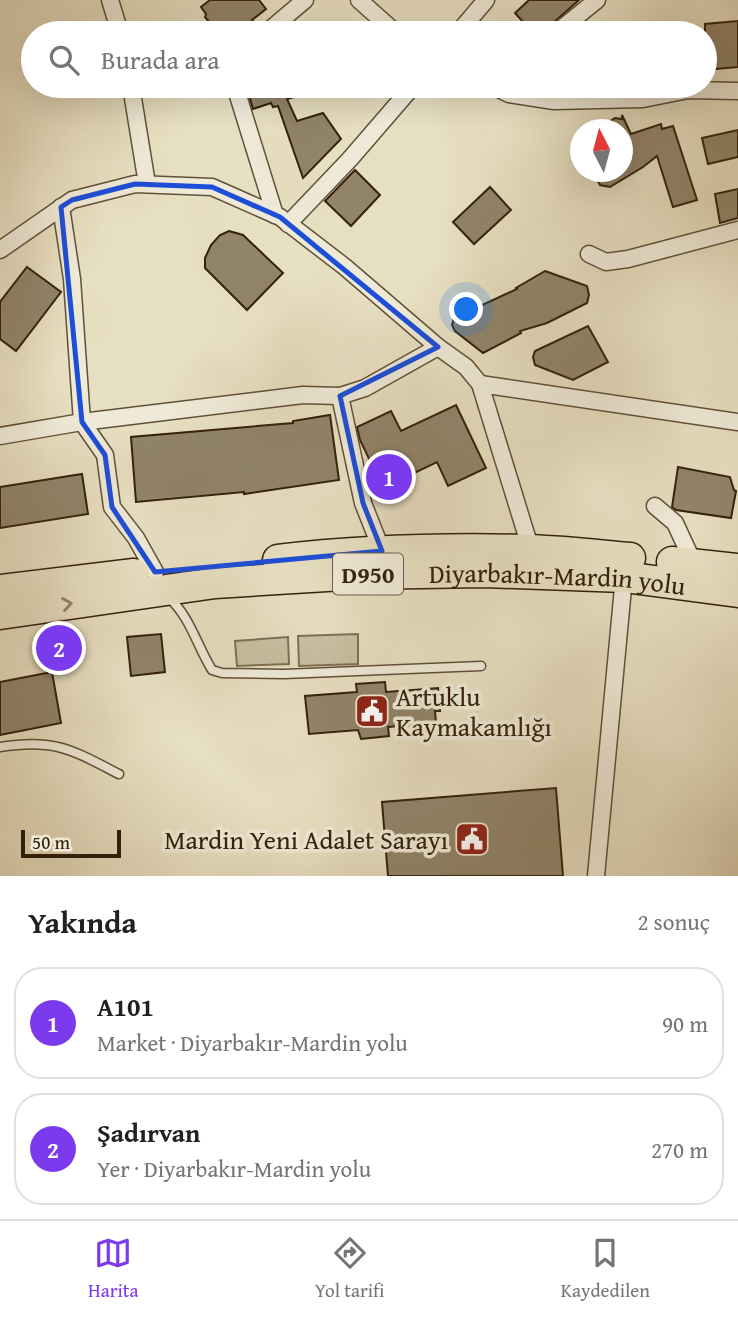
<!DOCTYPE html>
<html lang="tr">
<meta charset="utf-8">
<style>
body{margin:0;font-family:"Gentium Book Plus",serif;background:#f6f6f6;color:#202124}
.compass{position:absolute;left:570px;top:119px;width:63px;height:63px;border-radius:50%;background:#fff;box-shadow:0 7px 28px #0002;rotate:354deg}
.scale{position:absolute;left:21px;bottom:18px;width:100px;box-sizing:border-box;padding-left:7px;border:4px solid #34210b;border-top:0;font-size:19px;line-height:24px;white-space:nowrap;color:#34210b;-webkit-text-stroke:5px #efead7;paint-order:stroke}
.you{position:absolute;left:467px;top:310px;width:24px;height:24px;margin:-18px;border:5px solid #fff;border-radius:50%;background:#1a73e8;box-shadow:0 0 0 10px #1a73e833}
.badge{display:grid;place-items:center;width:46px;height:46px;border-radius:50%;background:#7c3aed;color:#fff;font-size:23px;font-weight:700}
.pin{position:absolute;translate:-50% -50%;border:4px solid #fff;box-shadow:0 2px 7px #0006}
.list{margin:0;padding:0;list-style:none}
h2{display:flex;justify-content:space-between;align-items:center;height:91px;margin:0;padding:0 28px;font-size:30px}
h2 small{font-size:23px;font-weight:400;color:#757577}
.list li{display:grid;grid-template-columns:46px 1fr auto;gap:21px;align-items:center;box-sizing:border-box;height:112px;margin:0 14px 14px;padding:0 14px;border:2px solid #e0e0e0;border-radius:28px}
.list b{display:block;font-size:26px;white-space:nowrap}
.list p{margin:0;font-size:23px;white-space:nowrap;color:#757577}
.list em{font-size:23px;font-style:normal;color:#757577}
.icon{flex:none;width:38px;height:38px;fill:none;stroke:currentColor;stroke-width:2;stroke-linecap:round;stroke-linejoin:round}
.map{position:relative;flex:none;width:738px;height:876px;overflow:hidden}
.search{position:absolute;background:#fff;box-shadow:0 7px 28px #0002;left:21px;right:21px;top:21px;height:77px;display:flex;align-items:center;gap:18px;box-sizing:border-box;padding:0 24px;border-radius:38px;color:#757577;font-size:26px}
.sheet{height:343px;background:#fff}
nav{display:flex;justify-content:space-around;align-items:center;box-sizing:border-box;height:98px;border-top:2px solid #e0e0e0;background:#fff;font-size:19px;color:#757577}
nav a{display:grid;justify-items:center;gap:4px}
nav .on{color:#7c3aed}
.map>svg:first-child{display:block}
.green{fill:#c9bfa2;stroke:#7e7056;stroke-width:2}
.building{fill:#91846a;stroke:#34210b;stroke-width:2}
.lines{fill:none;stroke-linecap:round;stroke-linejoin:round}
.lane-casing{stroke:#615038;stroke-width:11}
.street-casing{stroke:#615038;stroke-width:19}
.highway-casing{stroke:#34210b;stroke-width:33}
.lane{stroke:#efead7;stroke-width:8}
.street{stroke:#efead7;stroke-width:16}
.highway{stroke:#e7dfc1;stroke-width:30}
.oneway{stroke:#8e8066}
.marked{fill:none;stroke:#1d4ed8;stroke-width:5;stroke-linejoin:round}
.labels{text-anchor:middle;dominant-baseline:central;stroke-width:7;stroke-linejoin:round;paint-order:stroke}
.shield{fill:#efead7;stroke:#6c5d48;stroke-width:2}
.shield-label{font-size:24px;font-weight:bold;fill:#34210b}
.street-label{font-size:26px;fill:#34210b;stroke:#efead7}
.poi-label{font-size:26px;fill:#34210b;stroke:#efead7;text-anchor:start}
</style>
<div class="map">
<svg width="738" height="876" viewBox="0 0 738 876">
<rect width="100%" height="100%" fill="#e7dfc1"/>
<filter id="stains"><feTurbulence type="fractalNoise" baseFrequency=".00286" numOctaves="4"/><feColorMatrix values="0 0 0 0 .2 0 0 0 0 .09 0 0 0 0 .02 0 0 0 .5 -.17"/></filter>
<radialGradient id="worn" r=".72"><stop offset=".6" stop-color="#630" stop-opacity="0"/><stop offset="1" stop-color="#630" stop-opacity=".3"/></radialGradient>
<!-- green -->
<g class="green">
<path d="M358,634V664L299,666L298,636Z"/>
<path d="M288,637L289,664L237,666L235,641Z"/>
</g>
<!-- building -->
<g class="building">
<path d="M210,0H259L266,9L252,20L255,23L242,33H218L205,17L206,14L201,7Z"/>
<path d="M529,0H579L542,33H533L515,13Z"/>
<path d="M738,21V67L705,70V24Z"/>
<path d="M261,86H300L302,95L287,99L297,121L323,113L341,139L303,178L278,106L273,107L271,103L253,109L249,95Z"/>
<path d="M622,115L631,134L661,124L662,129L673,126L697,200L673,207L657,156L643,167L610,187L600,185L593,172H622V130H596L615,118L622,119Z"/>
<path d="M738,130V157L708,164L702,138Z"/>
<path d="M355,170L380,195L351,226L325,201Z"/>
<path d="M490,187L511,210L474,244L453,222Z"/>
<path d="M738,189V218L720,223L715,194Z"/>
<path d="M229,231L243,235L283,273L247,310L205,268V258L211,245L220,235Z"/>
<path d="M27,267L61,292L16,351L0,339V302Z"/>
<path d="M545,271L587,286L589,295L587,303L547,323L520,331L521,333L483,353L455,331L452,325L454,318L517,289L516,288Z"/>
<path d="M588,326L608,362L573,380L535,365L533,357L535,351Z"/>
<path d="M456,405L486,468L448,486L437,462L383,488L360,440L357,427L391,411L401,431Z"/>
<path d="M330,415L339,480L244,494V492L136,502L131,437L293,423V421Z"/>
<path d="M678,467L730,477L734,490L736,491L731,518L676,510L672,507Z"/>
<path d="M82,474L88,514L0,528V487Z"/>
<path d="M161,634L165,672L131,676L127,637Z"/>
<circle cx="59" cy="649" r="7"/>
<path d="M52,672L61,723L0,735V682Z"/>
<path d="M385,682L386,692L438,688L440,711H435L436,723L388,727L389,736L361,739L358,730L309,734L305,696L357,692L356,684Z"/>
<path d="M556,788L563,876H388L382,802Z"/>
</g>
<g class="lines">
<!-- lane casing -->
<g class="lane-casing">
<g id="lane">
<path d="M168,597C190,616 197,646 212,670L222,673L284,674L481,666"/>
<path d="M0,747C55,738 72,750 119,774"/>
</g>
</g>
<!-- street casing -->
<g class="street-casing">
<g id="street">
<path d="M110,0L120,33"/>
<path d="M359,0L396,33"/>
<path d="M266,33L305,0"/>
<path d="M458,33L486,0"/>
<path d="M556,33L597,0"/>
<path d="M131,86L147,184"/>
<path d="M235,86L275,215"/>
<path d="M493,86L509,94L554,101L643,99L688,90L738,91"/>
<path d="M61,207L72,279L82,422L105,455L112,507L136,538L155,572"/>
<path d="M288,224L350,159L413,86"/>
<path d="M0,250L72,200L135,184L212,187L280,217L345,267L438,347L466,367L480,384L531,550"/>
<path d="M589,254L606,262L628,259L738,230"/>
<path d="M480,384L738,422"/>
<path d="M340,396L363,503L382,551"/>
<path d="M0,436L82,422L303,395L340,396L365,388L438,347"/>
<path d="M655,506L675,523L694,564"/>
<path d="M596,876L624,577"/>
</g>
</g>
<!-- highway casing -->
<g class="highway-casing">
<g id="highway">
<path d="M278,560C360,550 445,548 528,550C562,551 596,555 630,558"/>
<path d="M672,562L738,569"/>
<path d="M0,590L134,574"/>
<path id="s1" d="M0,614L215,583L359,574L484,572L624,577L738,592"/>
</g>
</g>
<!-- lane -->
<use href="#lane" class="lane"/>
<!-- street -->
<use href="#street" class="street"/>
<!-- highway -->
<use href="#highway" class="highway"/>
</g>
<!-- one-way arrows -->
<defs><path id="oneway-chevron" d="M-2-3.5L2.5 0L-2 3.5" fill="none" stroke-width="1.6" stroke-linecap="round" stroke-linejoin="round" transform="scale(1.75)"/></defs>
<use class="oneway" href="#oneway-chevron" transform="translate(67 604) rotate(-9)"/>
<!-- marked area -->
<path class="marked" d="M135,184L212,187L280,217L438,347L340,396L363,503L382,551L155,572L112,507L105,455L82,422L61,207L72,200Z"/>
<!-- icons -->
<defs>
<g id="civic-square" transform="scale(1.75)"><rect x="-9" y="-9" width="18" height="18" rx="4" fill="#8f2418" stroke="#efead7"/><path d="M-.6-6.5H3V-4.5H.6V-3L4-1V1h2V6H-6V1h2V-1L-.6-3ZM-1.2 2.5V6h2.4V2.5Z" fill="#fff"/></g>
</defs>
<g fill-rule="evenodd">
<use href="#civic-square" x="372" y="711"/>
<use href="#civic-square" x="472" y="839"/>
</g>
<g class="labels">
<!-- shield labels -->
<rect class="shield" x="333" y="553.5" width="70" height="41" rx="5"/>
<g class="shield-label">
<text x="368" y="574">D950</text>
</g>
<!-- street labels -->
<g class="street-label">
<text stroke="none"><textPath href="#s1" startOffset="560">Diyarbakır-Mardin yolu</textPath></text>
</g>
<!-- poi labels -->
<g class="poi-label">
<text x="396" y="696">Artuklu<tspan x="396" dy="30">Kaymakamlığı</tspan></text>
<text x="448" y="839" text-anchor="end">Mardin Yeni Adalet Sarayı</text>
</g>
</g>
<rect width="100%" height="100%" filter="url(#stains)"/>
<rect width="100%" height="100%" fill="url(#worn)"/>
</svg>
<svg class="compass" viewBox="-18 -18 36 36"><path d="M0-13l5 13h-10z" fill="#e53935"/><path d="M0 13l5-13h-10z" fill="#757577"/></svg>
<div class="scale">50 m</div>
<div class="you"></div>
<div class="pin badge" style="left:389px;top:477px">1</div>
<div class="pin badge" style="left:59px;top:648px">2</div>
<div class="search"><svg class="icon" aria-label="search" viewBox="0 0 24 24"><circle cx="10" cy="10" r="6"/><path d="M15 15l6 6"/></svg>Burada ara</div>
</div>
<section class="sheet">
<h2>Yakında<small>2 sonuç</small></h2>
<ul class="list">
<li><span class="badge">1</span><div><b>A101</b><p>Market · Diyarbakır-Mardin yolu</p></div><em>90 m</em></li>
<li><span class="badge">2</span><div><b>Şadırvan</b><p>Yer · Diyarbakır-Mardin yolu</p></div><em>270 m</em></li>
</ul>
</section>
<nav>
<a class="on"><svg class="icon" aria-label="map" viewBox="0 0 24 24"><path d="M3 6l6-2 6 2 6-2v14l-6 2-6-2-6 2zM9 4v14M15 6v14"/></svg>Harita</a>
<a><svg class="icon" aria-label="directions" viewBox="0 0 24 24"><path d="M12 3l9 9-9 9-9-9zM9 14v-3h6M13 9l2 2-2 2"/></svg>Yol tarifi</a>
<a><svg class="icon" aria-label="saved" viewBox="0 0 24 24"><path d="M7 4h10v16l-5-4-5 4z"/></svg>Kaydedilen</a>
</nav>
